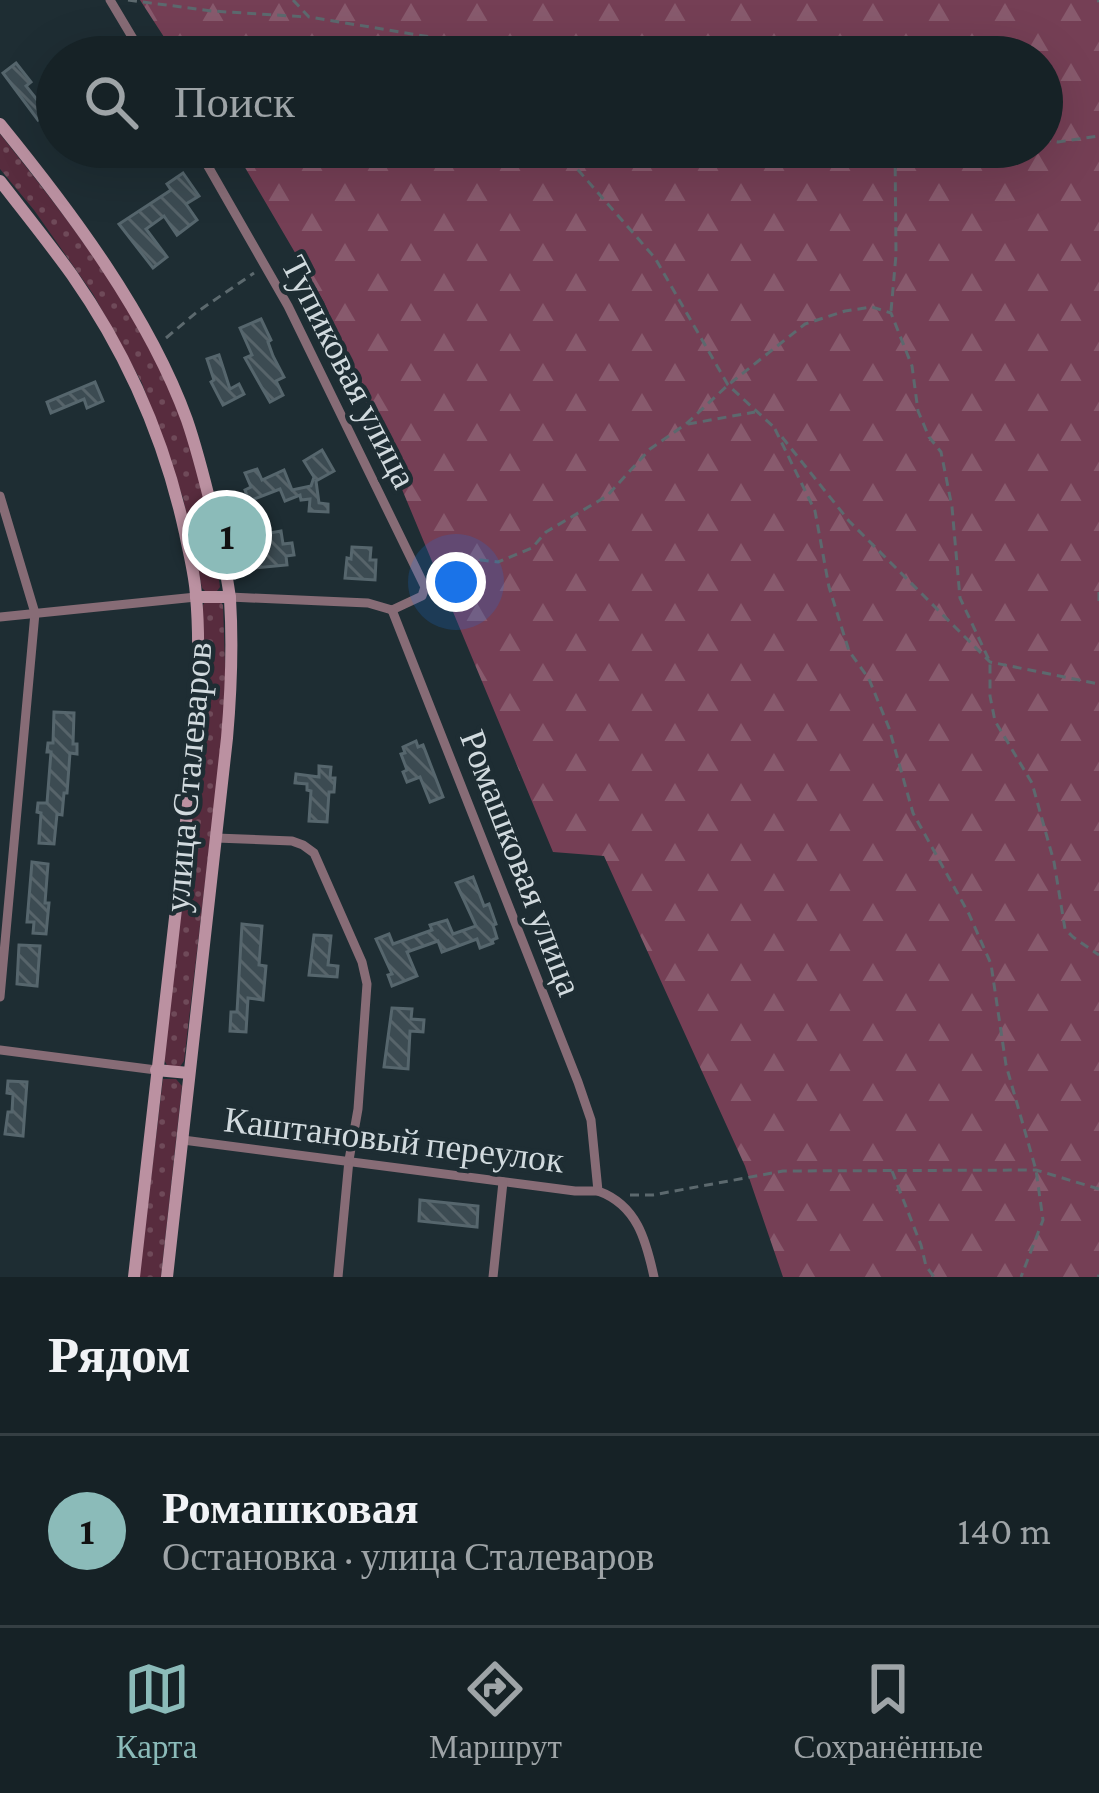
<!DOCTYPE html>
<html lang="ru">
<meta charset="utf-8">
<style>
body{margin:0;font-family:"Crimson Pro",serif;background:#1f2a2e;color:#f1f3f6}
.you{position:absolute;left:456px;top:582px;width:42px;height:42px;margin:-30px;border:9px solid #fff;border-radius:50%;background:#1a73e8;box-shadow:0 0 0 18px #1a73e833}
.badge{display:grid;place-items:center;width:78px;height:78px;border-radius:50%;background:#8bbbb9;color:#111;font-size:39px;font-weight:700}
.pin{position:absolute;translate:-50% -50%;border:6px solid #fff;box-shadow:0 3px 12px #0006}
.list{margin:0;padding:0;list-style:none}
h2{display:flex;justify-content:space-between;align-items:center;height:156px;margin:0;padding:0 48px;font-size:51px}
h2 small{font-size:39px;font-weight:400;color:#9ea4a7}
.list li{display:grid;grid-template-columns:78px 1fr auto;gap:36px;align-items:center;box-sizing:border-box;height:192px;padding:0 48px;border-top:3px solid #353f43}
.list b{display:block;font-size:45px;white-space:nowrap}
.list p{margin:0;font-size:39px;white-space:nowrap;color:#9ea4a7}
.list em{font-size:39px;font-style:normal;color:#9ea4a7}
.icon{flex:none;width:66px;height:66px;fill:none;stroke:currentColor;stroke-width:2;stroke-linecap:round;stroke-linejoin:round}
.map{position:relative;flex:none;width:1099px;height:1277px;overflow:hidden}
.search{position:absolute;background:#162226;box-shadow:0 12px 48px #0002;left:36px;right:36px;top:36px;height:132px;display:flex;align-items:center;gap:30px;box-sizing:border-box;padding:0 42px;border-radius:66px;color:#9ea4a7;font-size:45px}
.sheet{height:348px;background:#162226}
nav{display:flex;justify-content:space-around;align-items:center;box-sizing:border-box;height:168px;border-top:3px solid #353f43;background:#162226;font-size:33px;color:#9ea4a7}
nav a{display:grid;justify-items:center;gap:6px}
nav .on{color:#8bbbb9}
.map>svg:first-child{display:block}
.grass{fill:url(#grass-dots)}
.forest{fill:url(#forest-firs)}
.building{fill:url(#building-back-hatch);stroke:#56666d;stroke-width:3}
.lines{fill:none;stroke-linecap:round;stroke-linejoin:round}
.path{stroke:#5c696e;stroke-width:3;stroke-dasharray:9 6;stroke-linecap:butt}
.minor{stroke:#876c76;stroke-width:9}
.secondary{stroke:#bb91a1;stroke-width:12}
.labels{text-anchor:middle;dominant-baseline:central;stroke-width:9;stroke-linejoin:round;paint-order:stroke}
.street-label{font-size:36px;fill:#d1dade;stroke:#1e2d33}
</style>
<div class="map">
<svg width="1099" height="1277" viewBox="0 0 1099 1277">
<defs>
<pattern id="grass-dots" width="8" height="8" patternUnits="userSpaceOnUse" patternTransform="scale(3)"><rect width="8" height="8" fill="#582c3e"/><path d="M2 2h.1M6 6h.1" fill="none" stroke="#6f4a59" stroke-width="1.8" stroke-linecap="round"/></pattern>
<pattern id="forest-firs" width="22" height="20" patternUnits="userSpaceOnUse" patternTransform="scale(3)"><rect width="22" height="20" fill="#753f55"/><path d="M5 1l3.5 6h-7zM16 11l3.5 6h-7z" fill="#885a6d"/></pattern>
<pattern id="building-back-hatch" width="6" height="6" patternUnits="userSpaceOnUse" patternTransform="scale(3)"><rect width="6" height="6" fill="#3c4b52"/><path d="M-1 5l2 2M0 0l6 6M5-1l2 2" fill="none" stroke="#57646a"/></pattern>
</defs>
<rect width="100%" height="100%" fill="#1e2d33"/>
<!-- grass -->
<g class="grass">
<path d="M0,134C74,227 153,326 189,442C203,489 213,539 220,587L217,591L206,592L202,588L183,498L142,383L93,294L34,210L0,169Z"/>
<path d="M206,600H219L223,605L226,693L221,748L184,1061L179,1068L168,1067L163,1058L196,774L203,688V605Z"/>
<path d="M163,1079H176L182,1086L161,1277H139Z"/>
</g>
<!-- forest -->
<path class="forest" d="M140,0H1099V1277H783L745,1166L604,856L553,852L324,302L233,147H1042V57H177Z"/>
<!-- building -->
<g class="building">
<path d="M16,63L31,82L26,86L38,101L46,94L57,108V112L44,122L42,118L38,120L3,73Z"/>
<path d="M183,173L199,196L186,204L197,220L177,235L164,216L146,229L167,257L153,268L119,224L171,190L167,184Z"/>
<path d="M261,319L271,340L268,342L273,356L284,377L276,381L283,395L270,402L245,358L252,355L240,328Z"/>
<path d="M219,355L230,389L239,384L244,394L223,405L211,382L214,380L207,359Z"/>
<path d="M95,382L103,401L87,408L84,399L51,413L47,402Z"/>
<path d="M322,450L334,471L316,481L319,503L328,504V512L309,511L310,499L301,500L300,495L285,501L280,489L249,501L245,490L251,487L245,473L257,469L262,480L284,470L292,490L311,486L314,477L304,461Z"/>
<path d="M281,531L283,544L292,543L294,555L286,556L287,565L254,568L252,556H257L255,541L260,540L259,535Z"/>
<path d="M352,547L371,548L370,560H376L375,580L345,578L347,558L351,559Z"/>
<path d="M54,712L74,713L73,744H77V754L70,753L67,793H64L62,815L57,814L54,844L39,843L41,813L37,812L38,803H47L51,752H47L48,743H53Z"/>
<path d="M416,741L418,747L423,745L443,797L430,802L420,777L407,782L403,772L407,770L401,754L405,753L403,747Z"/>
<path d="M319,766L331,767L330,778H335L334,792H329L327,822L309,821L311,791L307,790V784L295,783L296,774L319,777Z"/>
<path d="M32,862L48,864L45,903H49L46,934L33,933L34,922H27Z"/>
<path d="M473,877L484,906L489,904L496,924L493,925L497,938L492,940L493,943L480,948L477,939L442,952L438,941L407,952L417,976L392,986L388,975L392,974L376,939L389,934L393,944L432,930L430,925L447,920L453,934L476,926L456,883Z"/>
<path d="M242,924L262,926L259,965L266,966L263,1000L248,998L246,1032L230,1031L231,1012H237Z"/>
<path d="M314,935L331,936L328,965L338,966L337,977L309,975Z"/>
<path d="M19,945L40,946L37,986L17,984Z"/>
<path d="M392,1008L412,1009L411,1019L424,1020L423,1032L410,1031L408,1069L384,1067Z"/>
<path d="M8,1081L27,1082L23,1136L5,1134L8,1112H12L13,1094L7,1093Z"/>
<path d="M420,1200L478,1206L477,1227L419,1221Z"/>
</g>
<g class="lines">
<!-- path -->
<g class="path">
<path d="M128,0L212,11L307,17"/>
<path d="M293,0L309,17L467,43L483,57"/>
<path d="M1098,0L1099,2"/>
<path d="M469,43C503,42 534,47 567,57"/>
<path d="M1042,139L1058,142L1099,136"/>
<path d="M558,147L655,258L728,385L776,429"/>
<path d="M891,311L896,255L895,147"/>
<path d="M166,338L197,312L254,273"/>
<path d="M688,424L755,412"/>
<path d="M775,429L815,511L829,587L849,651L869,679L889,728L913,813L969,914L991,964L1006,1065L1036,1170L1043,1220L1021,1277"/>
<path d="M782,437L849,521L990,662L1099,684"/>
<path d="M1099,592V602"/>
<path d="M433,593L451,587L465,566L481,560L498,562L532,548L546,532L607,496L650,449L686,424L728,385L805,324L845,311L872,307L891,313L912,366L918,411L929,437L941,452L952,507L960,598L990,662V696L995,721L1032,783L1054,862L1065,929L1073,937L1099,955"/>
<path d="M892,1171L921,1245L926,1266L934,1277"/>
<path d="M630,1195H653L783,1171L1036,1170L1099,1189"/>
<path d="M1098,1277L1099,1275"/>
</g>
<!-- minor -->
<g class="minor">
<path d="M110,0L144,57"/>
<path d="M197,147L288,306L425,587L422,596L392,610"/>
<path d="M0,496L35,613L0,997"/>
<path d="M230,597L368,603L392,610"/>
<path d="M392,610L578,1082L591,1120L598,1191C637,1205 646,1240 654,1277"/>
<path d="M0,617L196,597"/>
<path d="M216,838L292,841L303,845L314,853L362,962L367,984L358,1109L349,1160L338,1277"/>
<path d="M0,1050L156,1070"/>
<path d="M183,1140L575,1191H598"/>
<path d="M493,1277L503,1182"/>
</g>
<!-- secondary -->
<g class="secondary">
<path d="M0,124C70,210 149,315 187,420C198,452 206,485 214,518C220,545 227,572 230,599C233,646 231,692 227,738L167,1277"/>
<path d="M0,181C24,212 49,243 72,275C126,352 165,441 185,533C189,554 195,575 196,596C201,650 196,706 193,760L134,1277"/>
<path d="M196,597H230"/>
<path d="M156,1070L189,1073"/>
</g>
</g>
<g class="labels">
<!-- street labels -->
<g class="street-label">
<text transform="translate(349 372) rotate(63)">Тупиковая улица</text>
<text transform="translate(188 777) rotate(-85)">улица Сталеваров</text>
<text transform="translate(521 863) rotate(69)">Ромашковая улица</text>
<text transform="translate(394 1140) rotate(7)">Каштановый переулок</text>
</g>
</g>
</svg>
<div class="you"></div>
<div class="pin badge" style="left:227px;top:535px">1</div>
<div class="search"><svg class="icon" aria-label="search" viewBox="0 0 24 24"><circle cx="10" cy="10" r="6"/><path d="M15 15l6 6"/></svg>Поиск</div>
</div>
<section class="sheet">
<h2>Рядом<small></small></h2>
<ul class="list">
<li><span class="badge">1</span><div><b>Ромашковая</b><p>Остановка · улица Сталеваров</p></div><em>140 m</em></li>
</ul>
</section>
<nav>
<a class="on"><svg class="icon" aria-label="map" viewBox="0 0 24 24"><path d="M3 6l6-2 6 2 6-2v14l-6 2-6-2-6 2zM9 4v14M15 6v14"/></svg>Карта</a>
<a><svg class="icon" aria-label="directions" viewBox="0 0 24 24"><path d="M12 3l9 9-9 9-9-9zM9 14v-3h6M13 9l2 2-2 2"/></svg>Маршрут</a>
<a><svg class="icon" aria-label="saved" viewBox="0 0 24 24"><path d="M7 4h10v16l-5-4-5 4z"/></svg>Сохранённые</a>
</nav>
